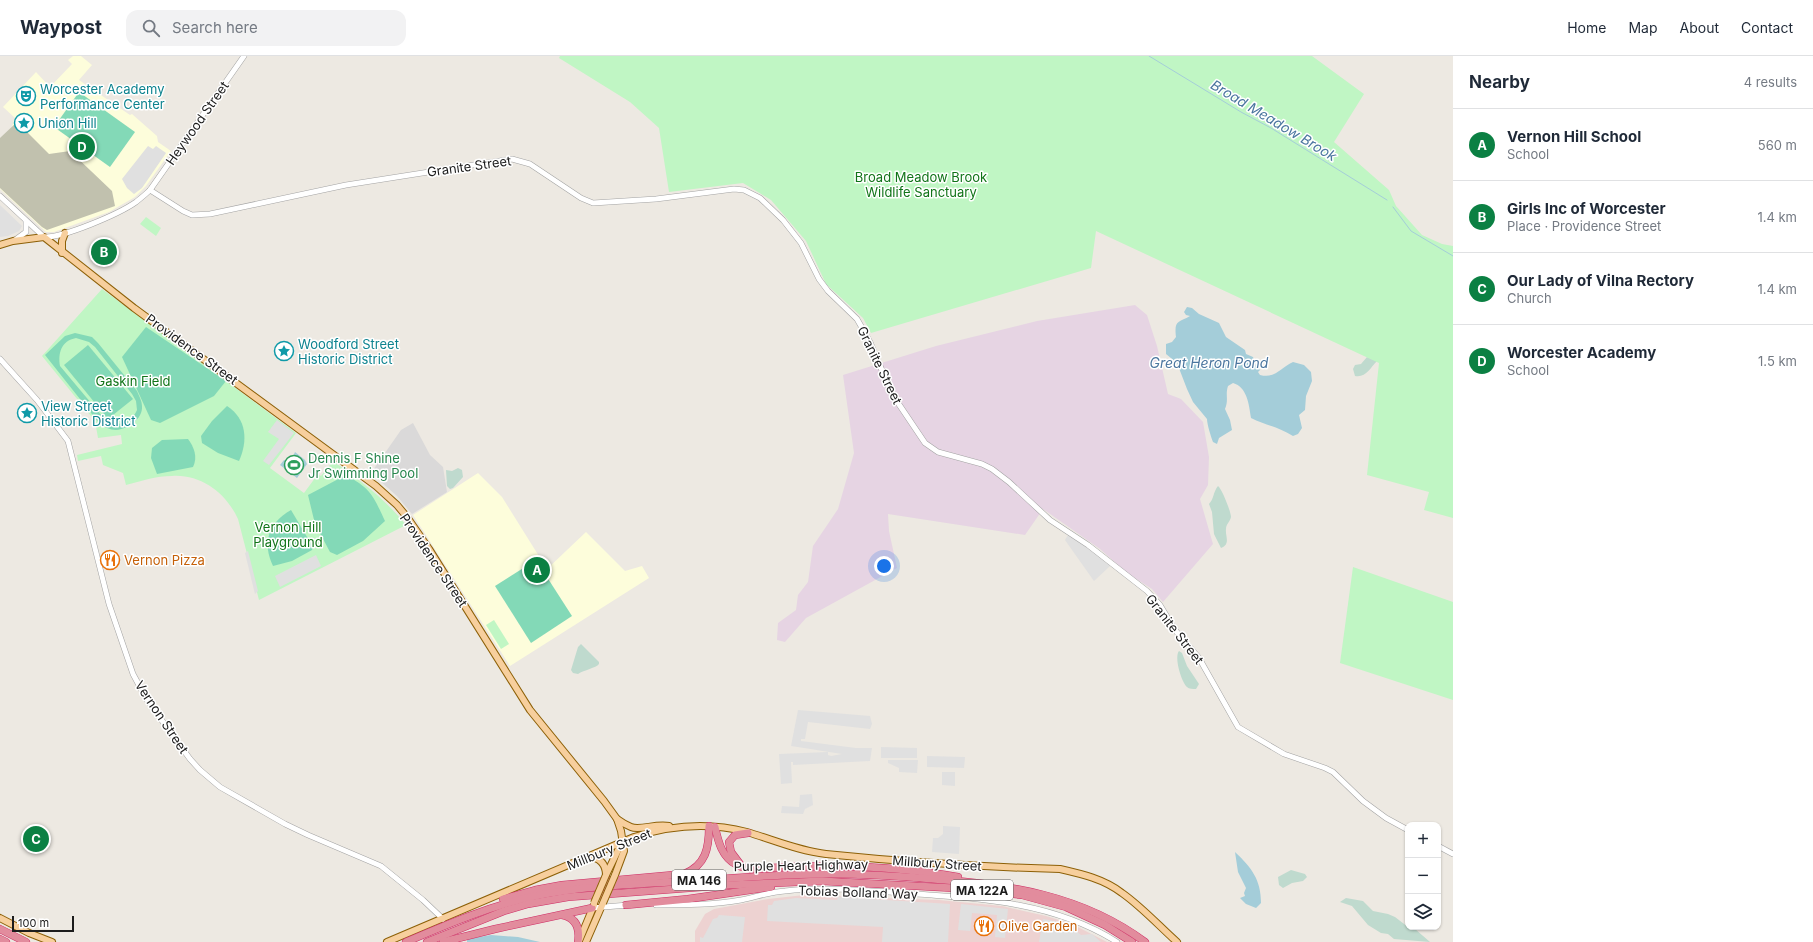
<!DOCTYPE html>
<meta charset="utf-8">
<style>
body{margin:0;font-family:Inter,sans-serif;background:#f2f2f3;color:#1f2937}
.controls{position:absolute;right:12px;bottom:12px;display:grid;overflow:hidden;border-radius:8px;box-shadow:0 1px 3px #0004}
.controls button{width:36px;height:36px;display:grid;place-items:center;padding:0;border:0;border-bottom:1px solid #e0e1e3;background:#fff;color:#1f2937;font:20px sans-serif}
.scale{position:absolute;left:12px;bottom:10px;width:62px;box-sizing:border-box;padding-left:4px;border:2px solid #1c1c1c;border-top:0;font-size:11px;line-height:14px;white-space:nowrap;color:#1c1c1c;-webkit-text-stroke:3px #fff;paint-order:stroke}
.you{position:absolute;left:884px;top:510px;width:14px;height:14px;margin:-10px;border:3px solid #fff;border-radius:50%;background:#1a73e8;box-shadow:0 0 0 6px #1a73e833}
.badge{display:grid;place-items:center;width:26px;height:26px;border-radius:50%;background:#0b8043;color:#fff;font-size:13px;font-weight:700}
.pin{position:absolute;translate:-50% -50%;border:2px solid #fff;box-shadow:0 1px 4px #0006}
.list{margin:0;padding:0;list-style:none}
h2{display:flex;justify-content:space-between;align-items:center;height:52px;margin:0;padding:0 16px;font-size:17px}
h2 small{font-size:13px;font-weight:400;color:#747a83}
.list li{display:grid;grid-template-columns:26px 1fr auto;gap:12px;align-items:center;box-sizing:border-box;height:72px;padding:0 16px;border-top:1px solid #e0e1e3}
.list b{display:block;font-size:15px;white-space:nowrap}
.list p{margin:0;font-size:13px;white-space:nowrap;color:#747a83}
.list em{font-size:13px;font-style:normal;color:#747a83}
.icon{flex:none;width:22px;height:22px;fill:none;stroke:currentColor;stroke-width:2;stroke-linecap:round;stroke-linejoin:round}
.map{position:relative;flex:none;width:1453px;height:886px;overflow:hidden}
header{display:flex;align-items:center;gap:24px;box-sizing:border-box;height:56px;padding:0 20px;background:#fff;border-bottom:1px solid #e0e1e3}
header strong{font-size:19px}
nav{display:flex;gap:22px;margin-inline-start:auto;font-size:14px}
.search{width:280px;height:36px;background:#f2f2f3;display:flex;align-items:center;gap:10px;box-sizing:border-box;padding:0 14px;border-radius:12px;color:#747a83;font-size:15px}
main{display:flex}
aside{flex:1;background:#fff}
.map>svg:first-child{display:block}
.residential{fill:#dad9d9}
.commercial{fill:#edd2d1}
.industrial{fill:#e6d4e3}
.education{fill:#fdfddb}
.construction{fill:#c1c1ae}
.wetland{fill:#bfdace}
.park{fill:#c0f6c4}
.pitch{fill:#83d9b7;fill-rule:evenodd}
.parking{fill:#e0e0e0}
.water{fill:#a4cdd9}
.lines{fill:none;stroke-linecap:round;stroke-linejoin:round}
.stream{stroke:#a4cdd9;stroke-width:1}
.minor-casing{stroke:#a3a3a3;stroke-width:6}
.major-casing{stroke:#8d6007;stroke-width:8}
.highway-casing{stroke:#ce2c64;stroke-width:8}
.minor{stroke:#fff;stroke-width:5}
.major{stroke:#f7cf9d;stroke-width:6}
.highway{stroke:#e28c9d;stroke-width:7}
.major-bridge-casing{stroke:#8d6007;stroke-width:8;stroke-linecap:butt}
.major-bridge{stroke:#f7cf9d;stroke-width:6}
.labels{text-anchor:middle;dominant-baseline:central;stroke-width:3;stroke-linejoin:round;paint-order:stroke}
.shield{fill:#fff;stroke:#606060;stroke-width:1}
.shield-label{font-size:12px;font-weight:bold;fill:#1c1c1c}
.culture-label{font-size:13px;fill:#0d838f;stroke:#fff;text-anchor:start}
.street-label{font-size:13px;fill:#1c1c1c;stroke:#fff}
.park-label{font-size:13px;fill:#107418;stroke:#fff}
.leisure-label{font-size:13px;fill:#27864d;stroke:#fff;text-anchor:start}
.food-label{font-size:13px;fill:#c56008;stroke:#fff;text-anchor:start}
.water-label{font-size:14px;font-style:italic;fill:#4b769f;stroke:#fff}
</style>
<header>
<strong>Waypost</strong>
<div class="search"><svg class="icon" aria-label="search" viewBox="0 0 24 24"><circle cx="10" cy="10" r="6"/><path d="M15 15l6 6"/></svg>Search here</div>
<nav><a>Home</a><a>Map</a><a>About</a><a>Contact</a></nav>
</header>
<main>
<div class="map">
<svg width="1453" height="886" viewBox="0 0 1453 886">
<rect width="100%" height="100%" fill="#ede9e2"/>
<!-- residential -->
<path class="residential" d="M413,367L430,399L443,411L447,436L412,458L397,440L371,417L401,374Z"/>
<!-- commercial -->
<path class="commercial" d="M804,839L939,844L1002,850L1046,860L1072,868L1107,886H695V875L705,858L714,853L768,843Z"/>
<!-- industrial -->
<path class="industrial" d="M1135,249L1147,259L1157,290L1168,338L1181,343L1203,366L1209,401L1208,429L1200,443L1213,488L1163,546L1152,533L1127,517L1100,493L1043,453L1025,479L888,458L889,475L897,512L806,562L785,586L777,584L778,567L796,554L798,539L808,526L813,490L838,453L854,397L843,319L936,290L1037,265Z"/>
<!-- education -->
<g class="education">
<path d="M73,0H81L92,9L79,24L130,59L132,58L157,80L158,86L171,95L146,130L135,141L109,156L54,176H46L0,133V84L11,73L15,62L3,51L36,16L50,31L72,8L68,4Z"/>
<path d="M478,417L502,441L547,513L586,476L625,515L642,510L649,522L510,610L413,459Z"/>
</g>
<!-- construction -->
<path class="construction" d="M17,66L49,98L70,95L112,135L115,150L47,174L42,171L0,132V82Z"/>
<!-- wetland -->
<g class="wetland">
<path d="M1367,301L1377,305C1370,312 1366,322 1355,320L1353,313L1355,309L1361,308Z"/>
<path d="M458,412L462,414L463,421L453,432L450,433L447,430L446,414L452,415Z"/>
<path d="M1218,430C1222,433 1231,456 1231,461C1230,466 1226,468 1226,473C1225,480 1231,488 1221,492L1214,478L1212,456L1209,448C1214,443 1213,436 1218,430Z"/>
<path d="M581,588L599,606V608C596,612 584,614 578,618L573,617L571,614L578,591Z"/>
<path d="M1179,595L1182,597L1187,610L1199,628L1196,633C1193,633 1189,633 1187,631C1181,625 1174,601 1179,595Z"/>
<path d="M1291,814L1305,818L1307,821L1303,825L1292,827L1283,832L1279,829L1278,821Z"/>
<path d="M1346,842L1363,845L1373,855L1388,858L1395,861L1408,871L1415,873L1430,886L1394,883L1388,878L1381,877L1368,869L1352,850L1340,846Z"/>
</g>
<!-- park -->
<g class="park">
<path d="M560,0H1312L1364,38L1334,86L1389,134L1396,150L1422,179L1442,188L1453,190V462L1424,454L1429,436L1367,419L1379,307L1096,175L1091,212L871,277L863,262L826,228L806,185L771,144L743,127L669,136L659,72L630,46L559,2Z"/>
<path d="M146,161L161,172L156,180L140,168Z"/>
<path d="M102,233L296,377L270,412L304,437L318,418L321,420L333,405C360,424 385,443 406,469L259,544L238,463C226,437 201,418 172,420C156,420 141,425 126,429L123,417L103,409L101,400L78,405L77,399L122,388L121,379L98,382L95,365L42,300Z"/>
<path d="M1353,511L1453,546V644L1340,607Z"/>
<path d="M494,564L509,588L501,593L486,569Z"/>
</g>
<!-- pitch -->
<g class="pitch">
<path d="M79,36L135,76L110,111L54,71Z"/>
<path d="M146,271L226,325L214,340L160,367L151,364L122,301Z"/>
<path d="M75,277L92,281L98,287L137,335C139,340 142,345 142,350C143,363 128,373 116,374C110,374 104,371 99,367L45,299L65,280ZM76,282L89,286L95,291L132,338L136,345L137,354C132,366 118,371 107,366L60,310C58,297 61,285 76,282Z"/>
<path d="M88,289L133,343L108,363L64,309Z"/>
<path d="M227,350C247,363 248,385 239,405L218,397L202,387L201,380L212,365Z"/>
<path d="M188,383C194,391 198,401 193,411L157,418L151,402L152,392L162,384Z"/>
<path d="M346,419C371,433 373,439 385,465L363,485L337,499L330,496L315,468L308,439Z"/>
<path d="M291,454L313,491L312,494L292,505L273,510C262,487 268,467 291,454Z"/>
<path d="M536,504L572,560L531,587L495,530Z"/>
</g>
<!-- parking -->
<g class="parking">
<path d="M148,90L153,93L156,90L166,97L142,132L134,138L127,132L122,123Z"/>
<path d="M0,149L22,170L19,175L8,180L0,181Z"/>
<path d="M277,364L294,377L269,409L263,405L279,383L268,376Z"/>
<path d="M1068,479L1076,482L1110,510L1094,525L1065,484Z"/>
<path d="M248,495L258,535L255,538L245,497Z"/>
<path d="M316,499L321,510L280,531L275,520Z"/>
<path d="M798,654L870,660L872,668L870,673L808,666L805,683H801V685L856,692H872L870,705L793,709V706H791L792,727L781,728L779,698L828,696V699L831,700L842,698L791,690Z"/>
<path d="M881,691L917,692V702H881Z"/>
<path d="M927,700L965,701L964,712L927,711Z"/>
<path d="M888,704H918L917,717L899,716V712L888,707Z"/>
<path d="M942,716H955V730L942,729Z"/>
<path d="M812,738L813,749L805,753L803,758L781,757L782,750L799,751L800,739Z"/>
<path d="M943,770L960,771L959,798L932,796L933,782H938L943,778Z"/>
<path d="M838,841L950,848L948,886H882L883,871L767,865L768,849H772L774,845L796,842L837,844Z"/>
<path d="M961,848L1008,853L1005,882L995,881L997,859L972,857L970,875L958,874Z"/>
<path d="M719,859L745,861L742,886H700V881L703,882L713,863L717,862Z"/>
<path d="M1043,863L1066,867L1081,879L1092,878L1101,886H1039Z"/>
</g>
<!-- water -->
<g class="water">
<path d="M1187,251L1192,252L1199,258L1219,267L1226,281L1245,294L1246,298L1253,301L1256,310L1260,314L1258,316L1260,319C1275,323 1280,312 1293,306L1304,309L1311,316L1312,325L1306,340L1305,354L1299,359L1302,372L1298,378L1293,380C1279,371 1265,369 1251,362C1249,348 1247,331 1233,327L1228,330C1225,339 1229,343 1225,353L1230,364L1232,374L1219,382L1217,388L1213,386C1211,381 1207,368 1207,363L1193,346L1187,333L1177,307L1166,298V288L1172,286L1176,281C1174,264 1178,267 1190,260L1186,259L1184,256Z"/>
<path d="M295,396L305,404L307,408L297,422L280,409L284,404L290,407Z"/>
<path d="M1235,796C1252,812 1261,824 1261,847L1256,852L1246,848L1240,842L1245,840L1244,837L1246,832L1238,816Z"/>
<path d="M491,879L518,881L540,886H467V883Z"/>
</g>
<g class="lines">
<!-- stream -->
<g class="stream">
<path d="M1149,0L1241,56L1271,72L1387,144"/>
<path d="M1393,151L1411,175L1453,200"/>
</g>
<!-- minor casing -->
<g class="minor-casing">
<g id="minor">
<path d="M150,134L183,155L192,159L210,158L346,129L512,103L530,108L581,142L593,147L656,143L734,133L744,134L760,142L783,164L801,187L819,223L828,235L857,263L870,286L892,338L925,387L938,396L982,408L992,413L1009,426L1050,464L1088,489L1147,535L1160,549L1175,574L1199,602L1238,671L1284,698L1325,712L1333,716L1363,745L1386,762L1408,774"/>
<path d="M0,140L44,181C63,182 119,158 136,146C141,142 146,138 150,134L244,0"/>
<path d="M15,184L26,176V166"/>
<path d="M0,303L37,344L68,385L109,548L133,618L147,644L190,703L200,714L220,731L285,768L308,779L381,810L423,844L443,863"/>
<path d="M1438,790L1453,798"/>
<path d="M656,849C684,849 713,849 741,844C756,841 770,836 785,835C824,831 863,834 901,837C976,842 1052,845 1117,886"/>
<path d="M592,852L628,849"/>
</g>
</g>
<!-- major casing -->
<g class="major-casing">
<g id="major">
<path d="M0,189L13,185L44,181L134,252L376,430L397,449L407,461L429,493L530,654L604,745L617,763L621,775L624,795L615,819"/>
<path d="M62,197V185L65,177"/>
<path d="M617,763C621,766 626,769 631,771C640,775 656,767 669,770"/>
<path d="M589,800C600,802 606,808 606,819"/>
<path d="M606,819L622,786"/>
<path d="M0,862L29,877L52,886"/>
<path d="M579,885L594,849"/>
<path d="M387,886L634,781C671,769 709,766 747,776C774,784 799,795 826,798C904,806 982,811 1060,813C1082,818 1104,823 1122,837C1142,851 1159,870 1177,886"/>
<path d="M586,886L603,847"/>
</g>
</g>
<!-- highway casing -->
<g class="highway-casing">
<g id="highway">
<path d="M715,771C718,785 722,802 737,809C751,816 772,811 788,811C804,810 820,810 837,810C877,811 918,814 958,821"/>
<path d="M740,808L731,796L729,786L735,779L748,777"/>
<path d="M503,843L535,834L562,829L684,818C706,809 709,792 709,770"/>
<path d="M626,849L688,843L771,831"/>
<path d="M562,859C577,862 580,873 578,886"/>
<path d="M0,873L26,886"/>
<path d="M0,883L6,886"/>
<path d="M406,886C448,868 490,850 535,840C586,829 640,828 691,825C737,822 783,818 829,818C863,818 897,820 932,823C1007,828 1082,839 1145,886"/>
<path d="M427,886L504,855L528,848L568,841L729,829L822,825L954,832L1022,839L1066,851L1105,869L1132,886"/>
<path d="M443,886L495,873L592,852"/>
</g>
</g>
<!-- minor -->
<use href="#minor" class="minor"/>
<!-- major -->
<use href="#major" class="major"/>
<!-- highway -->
<use href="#highway" class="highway"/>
<!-- major-bridge casing -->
<g class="major-bridge-casing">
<g id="major-bridge">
<path d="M594,847L606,819"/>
<path d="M603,847L615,819"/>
</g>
</g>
<!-- major-bridge -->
<use href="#major-bridge" class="major-bridge"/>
</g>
<!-- icons -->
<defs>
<g id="theatre-ring" transform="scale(1)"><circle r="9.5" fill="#fff" stroke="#0f9aa8" stroke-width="1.5"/><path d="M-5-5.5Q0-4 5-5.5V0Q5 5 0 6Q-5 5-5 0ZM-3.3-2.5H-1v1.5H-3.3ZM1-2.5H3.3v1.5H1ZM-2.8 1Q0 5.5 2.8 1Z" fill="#0f9aa8"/></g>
<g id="sight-ring" transform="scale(1)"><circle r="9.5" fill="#fff" stroke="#0f9aa8" stroke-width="1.5"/><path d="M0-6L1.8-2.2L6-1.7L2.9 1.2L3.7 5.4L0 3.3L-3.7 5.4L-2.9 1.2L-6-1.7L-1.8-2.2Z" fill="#0f9aa8"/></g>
<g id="stadium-ring" transform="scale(1)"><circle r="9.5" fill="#fff" stroke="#2e9e5b" stroke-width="1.5"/><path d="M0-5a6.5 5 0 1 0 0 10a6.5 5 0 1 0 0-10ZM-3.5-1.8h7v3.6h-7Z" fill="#2e9e5b"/></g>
<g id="restaurant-ring" transform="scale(1)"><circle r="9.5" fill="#fff" stroke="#e8710a" stroke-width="1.5"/><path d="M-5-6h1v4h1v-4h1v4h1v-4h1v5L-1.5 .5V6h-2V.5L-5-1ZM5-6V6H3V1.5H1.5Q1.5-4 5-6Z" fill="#e8710a"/></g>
</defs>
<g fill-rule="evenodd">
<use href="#theatre-ring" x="26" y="40"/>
<use href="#sight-ring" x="24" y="67"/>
<use href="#sight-ring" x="284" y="295"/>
<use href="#sight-ring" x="27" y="357"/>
<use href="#stadium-ring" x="294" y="409"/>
<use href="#restaurant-ring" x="110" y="504"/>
<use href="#restaurant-ring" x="984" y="870"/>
</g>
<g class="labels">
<!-- shield labels -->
<g class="shield">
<rect x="672" y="814" width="54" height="20" rx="3"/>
<rect x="951" y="824" width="62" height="20" rx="3"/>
</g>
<g class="shield-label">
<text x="699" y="824">MA 146</text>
<text x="982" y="834">MA 122A</text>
</g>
<!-- culture labels -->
<g class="culture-label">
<text x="40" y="33">Worcester Academy<tspan x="40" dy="15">Performance Center</tspan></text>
<text x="38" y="67">Union Hill</text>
<text x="298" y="288">Woodford Street<tspan x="298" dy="15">Historic District</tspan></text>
<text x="41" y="350">View Street<tspan x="41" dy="15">Historic District</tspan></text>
</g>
<!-- street labels -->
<g class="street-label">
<text transform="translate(197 67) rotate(-55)">Heywood Street</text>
<text transform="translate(469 110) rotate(-8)">Granite Street</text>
<text transform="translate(192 293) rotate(36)">Providence Street</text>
<text transform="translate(880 309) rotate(64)">Granite Street</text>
<text transform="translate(434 504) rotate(56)">Providence Street</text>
<text transform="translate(1175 573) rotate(52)">Granite Street</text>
<text transform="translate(162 661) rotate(56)">Vernon Street</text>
<text transform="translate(609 793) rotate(-22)">Millbury Street</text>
<text transform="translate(937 807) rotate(4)">Millbury Street</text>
<text transform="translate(801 809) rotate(-1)">Purple Heart Highway</text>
<text transform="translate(858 836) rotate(2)">Tobias Bolland Way</text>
</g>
<!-- park labels -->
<g class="park-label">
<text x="921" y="121">Broad Meadow Brook<tspan x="921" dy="15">Wildlife Sanctuary</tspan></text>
<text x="133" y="325">Gaskin Field</text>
<text x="288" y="471">Vernon Hill<tspan x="288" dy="15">Playground</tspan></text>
</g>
<!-- leisure labels -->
<g class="leisure-label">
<text x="308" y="402">Dennis F Shine<tspan x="308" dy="15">Jr Swimming Pool</tspan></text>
</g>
<!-- food labels -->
<g class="food-label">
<text x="124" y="504">Vernon Pizza</text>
<text x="998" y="870">Olive Garden</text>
</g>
<!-- water labels -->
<g class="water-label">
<text transform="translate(1274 64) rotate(31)">Broad Meadow Brook</text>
<text x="1209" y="306">Great Heron Pond</text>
</g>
</g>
</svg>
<div class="controls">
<button>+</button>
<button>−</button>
<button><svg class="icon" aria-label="layers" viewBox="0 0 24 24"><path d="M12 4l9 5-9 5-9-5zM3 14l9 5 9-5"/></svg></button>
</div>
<div class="scale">100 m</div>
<div class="you"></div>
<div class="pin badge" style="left:537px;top:514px">A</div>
<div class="pin badge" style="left:104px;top:196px">B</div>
<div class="pin badge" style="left:36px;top:783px">C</div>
<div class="pin badge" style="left:82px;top:91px">D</div>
</div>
<aside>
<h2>Nearby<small>4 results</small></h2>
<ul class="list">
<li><span class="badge">A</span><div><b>Vernon Hill School</b><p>School</p></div><em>560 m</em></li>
<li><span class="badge">B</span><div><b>Girls Inc of Worcester</b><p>Place · Providence Street</p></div><em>1.4 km</em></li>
<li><span class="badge">C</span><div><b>Our Lady of Vilna Rectory</b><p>Church</p></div><em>1.4 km</em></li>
<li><span class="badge">D</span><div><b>Worcester Academy</b><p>School</p></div><em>1.5 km</em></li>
</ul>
</aside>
</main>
